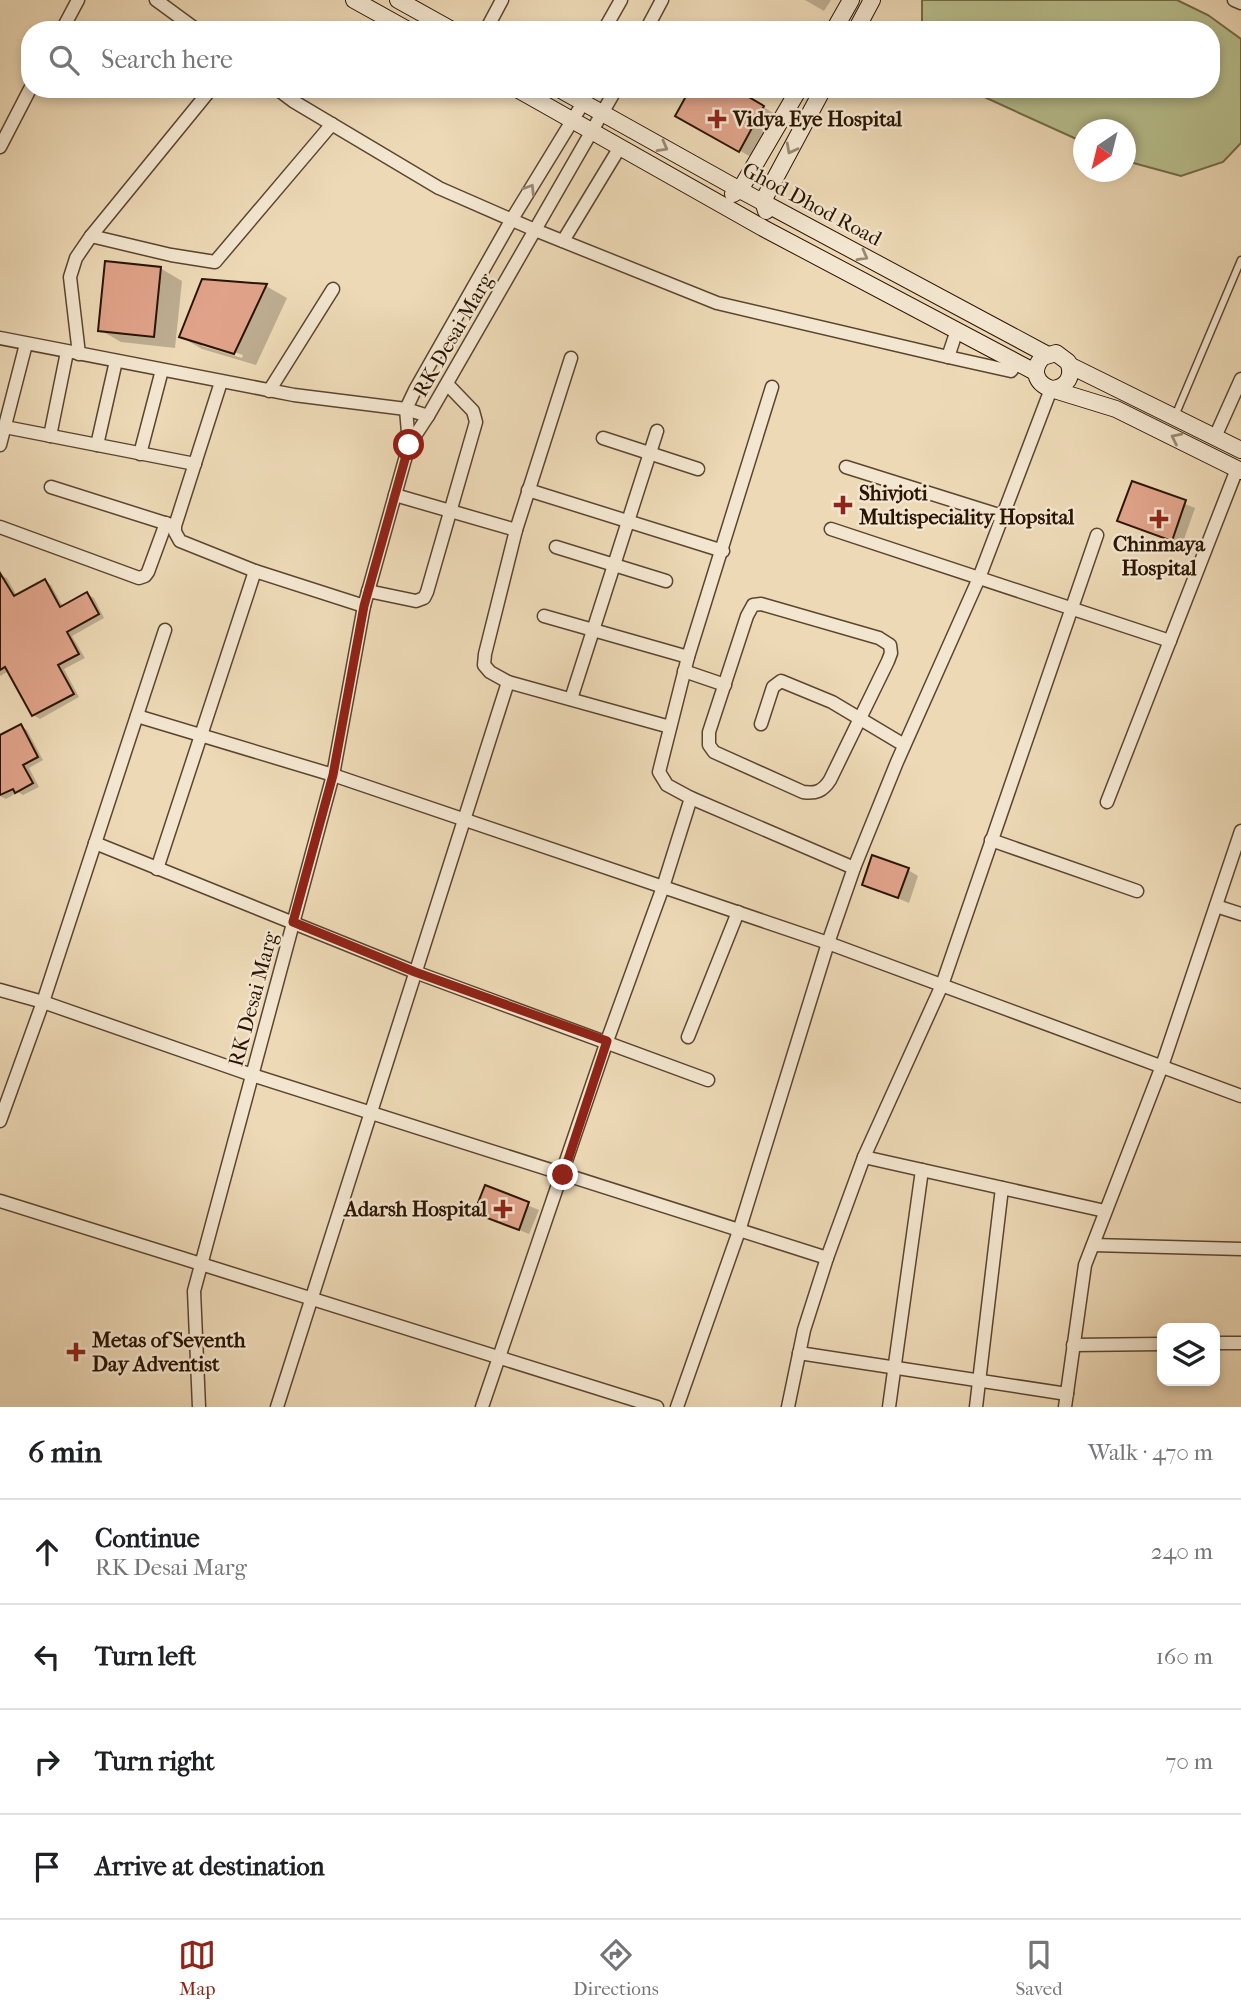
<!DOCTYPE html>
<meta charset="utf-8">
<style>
body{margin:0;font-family:"IM FELL French Canon",serif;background:#f2f2f2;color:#202124}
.controls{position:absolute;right:21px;bottom:21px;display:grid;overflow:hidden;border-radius:14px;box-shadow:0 4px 10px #0003}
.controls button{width:63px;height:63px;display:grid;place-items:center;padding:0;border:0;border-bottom:2px solid #e0e0e0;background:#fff;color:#202124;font:35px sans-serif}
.compass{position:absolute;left:1073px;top:119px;width:63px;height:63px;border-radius:50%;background:#fff;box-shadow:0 4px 10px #0003;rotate:215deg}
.stop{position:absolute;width:21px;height:21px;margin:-16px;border:5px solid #8f2418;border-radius:50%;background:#fff}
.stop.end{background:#8f2418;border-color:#fff;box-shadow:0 2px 7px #0008}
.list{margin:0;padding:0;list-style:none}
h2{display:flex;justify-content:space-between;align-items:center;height:91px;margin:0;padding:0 28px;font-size:30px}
h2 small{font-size:23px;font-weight:400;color:#757577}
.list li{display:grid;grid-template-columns:46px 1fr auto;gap:21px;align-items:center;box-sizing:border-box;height:105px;padding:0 28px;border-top:2px solid #e0e0e0}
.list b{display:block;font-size:26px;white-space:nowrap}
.list p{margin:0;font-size:23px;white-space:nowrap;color:#757577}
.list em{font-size:23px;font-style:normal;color:#757577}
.icon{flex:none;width:38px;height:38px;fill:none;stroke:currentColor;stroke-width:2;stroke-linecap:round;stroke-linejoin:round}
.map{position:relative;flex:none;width:1241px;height:1407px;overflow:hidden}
.search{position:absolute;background:#fff;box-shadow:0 4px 10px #0003;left:21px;right:21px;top:21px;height:77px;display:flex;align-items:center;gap:18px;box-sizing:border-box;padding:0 24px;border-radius:28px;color:#757577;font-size:26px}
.sheet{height:511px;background:#fff}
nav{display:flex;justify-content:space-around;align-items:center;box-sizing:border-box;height:98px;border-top:2px solid #e0e0e0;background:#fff;font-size:19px;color:#757577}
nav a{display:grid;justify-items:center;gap:4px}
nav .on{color:#8f2418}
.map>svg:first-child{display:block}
.green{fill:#b8bf8e;stroke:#716a48;stroke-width:2}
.shadow{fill:#0003;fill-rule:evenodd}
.building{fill:#e0a38a;stroke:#2a1402;stroke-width:2}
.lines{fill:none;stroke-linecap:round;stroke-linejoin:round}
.lane-casing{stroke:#5b452f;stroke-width:9}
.street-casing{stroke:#5b452f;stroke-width:15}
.secondary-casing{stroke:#2a1402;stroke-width:18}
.lane{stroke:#f3e6d0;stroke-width:6}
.street{stroke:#f3e6d0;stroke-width:12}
.secondary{stroke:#f3e6d0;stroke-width:16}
.oneway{stroke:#998873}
.route{stroke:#8f2418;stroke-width:9}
.poi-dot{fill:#8f2418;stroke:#f3e6d0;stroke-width:2.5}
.labels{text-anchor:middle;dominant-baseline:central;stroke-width:5;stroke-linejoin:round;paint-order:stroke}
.poi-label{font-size:21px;font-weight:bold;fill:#2a1402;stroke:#f3e6d0;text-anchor:start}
.street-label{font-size:21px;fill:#2a1402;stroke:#f3e6d0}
</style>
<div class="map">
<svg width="1241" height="1407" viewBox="0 0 1241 1407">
<rect width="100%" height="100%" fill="#edd9b6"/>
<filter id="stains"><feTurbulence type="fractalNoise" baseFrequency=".00286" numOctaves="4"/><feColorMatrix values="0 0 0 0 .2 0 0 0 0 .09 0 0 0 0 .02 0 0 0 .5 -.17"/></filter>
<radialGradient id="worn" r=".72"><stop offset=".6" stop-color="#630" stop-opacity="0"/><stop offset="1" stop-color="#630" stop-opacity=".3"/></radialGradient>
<!-- green -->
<path class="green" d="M922,0H1177L1208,15L1241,39V143L1223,162L1181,176L1126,161V130H1084L1083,142L984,97L973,89H1211V30H922Z"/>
<!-- shadow -->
<g class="shadow">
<path d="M805,0H831L824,11Z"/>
<path d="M731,89L777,115L753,158L677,116Z"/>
<path d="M160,268L182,281L175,348L121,342L100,330Z"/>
<path d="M266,286L287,298L256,365L202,349L181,337ZM202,342L243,355L242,358L202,346Z"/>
<path d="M1133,483L1195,508L1182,545L1119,520Z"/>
<path d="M0,575L7,578L17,596L45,581L51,585L63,607L87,594L94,598L104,618L72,636L85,658L64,669L79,697L40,719L33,715L9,671L0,676Z"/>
<path d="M20,726L27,730L43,760L29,768L39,787L23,795L18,792L6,799L0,796V737Z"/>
<path d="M908,870L918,876L909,903L864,884Z"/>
<path d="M486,1188L539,1210L529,1234L476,1212Z"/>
</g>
<!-- building -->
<g class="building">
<path d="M690,89H735L764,106L739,152L675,116Z"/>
<path d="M105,261L161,267L154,337L98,331Z"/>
<path d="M202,279L267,284L234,354L179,337Z"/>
<path d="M1132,481L1186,500L1172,541L1117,521Z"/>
<path d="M0,573L14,596L45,579L60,607L87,592L99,614L67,632L79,654L58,665L74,694L32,716L5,667L0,670Z"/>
<path d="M21,724L38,757L23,765L33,783L15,793L13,789L0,795V735Z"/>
<path d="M872,855L909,868L898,898L862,885Z"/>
<path d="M485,1185L529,1202L519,1230L474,1213Z"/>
</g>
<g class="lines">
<!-- lane casing -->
<g class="lane-casing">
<path id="lane" d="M1175,416L1241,260"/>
</g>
<!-- street casing -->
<g class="street-casing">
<g id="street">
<path d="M156,0L197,30"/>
<path d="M1234,0L1241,3"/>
<path d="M62,30L78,0"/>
<path d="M486,30L502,0"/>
<path d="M604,30L621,0"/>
<path d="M646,30L662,0"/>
<path d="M277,89L293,101L439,188L535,230L717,303L948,357L957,330"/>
<path d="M0,147L30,89"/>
<path d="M91,236L171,255L215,262L332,124"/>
<path d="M563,241L620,147"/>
<path d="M0,338L294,395L406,409L428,416"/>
<path d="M79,354L70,277L76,258L91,236L211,89"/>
<path d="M948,357L1011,371L1017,363"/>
<path d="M571,358L516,530L485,654L484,665L490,672L508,682L670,727"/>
<path d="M221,382L175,526V532L180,541L255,571L364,606"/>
<path d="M772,387L688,657L659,772L667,785L691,798L854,868"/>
<path d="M269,391L333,289"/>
<path d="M5,427L195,464"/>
<path d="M50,436L67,352"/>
<path d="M1215,437L1241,379"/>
<path d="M603,438L698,469"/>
<path d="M0,445L26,344"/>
<path d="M97,445L116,361"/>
<path d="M409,445L406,409L415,390L512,219L583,103"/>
<path d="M140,454L162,370"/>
<path d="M846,467L1002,516"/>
<path d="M51,487L171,525"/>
<path d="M528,490L723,551"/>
<path d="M395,495L516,530"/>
<path d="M0,527L139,578L145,576L148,572L166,523"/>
<path d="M831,529L1170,641"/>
<path d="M556,547L666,581"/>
<path d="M368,591L416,601L424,598L427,592L476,422L473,411L447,384"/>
<path d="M761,604L879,638L890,645L891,653L888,661L830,780C823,791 816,794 803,792L714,752L709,745V732L747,616L753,605Z"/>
<path d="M544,616L688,657"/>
<path d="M684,671L725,685"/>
<path d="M571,699L657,431"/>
<path d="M137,716L333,775L828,943L1241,1096"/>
<path d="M761,724L773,687L781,681L832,702L904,745"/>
<path d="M1107,802L1237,469"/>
<path d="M991,840L1137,891"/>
<path d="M95,843L415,972L708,1080"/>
<path d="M157,869L255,571"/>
<path d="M1216,906L1241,914"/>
<path d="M0,990L43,1002L252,1075L827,1258"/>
<path d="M688,1037L738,912"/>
<path d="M0,1121L43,1002L165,630"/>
<path d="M864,1157L1105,1211"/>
<path d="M0,1201L657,1407"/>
<path d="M1093,1245L1241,1249"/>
<path d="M1215,1343H1241"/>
<path d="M1073,1345L1162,1344"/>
<path d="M799,1353L1067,1394"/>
<path d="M199,1407L194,1291L333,775L364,606L409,445L428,416L616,89"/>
<path d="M277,1407L508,682"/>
<path d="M482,1407L607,1041L663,887L691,798"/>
<path d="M677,1407L739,1231L828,943L854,868L897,762L979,578L1051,389"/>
<path d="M788,1407L804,1330L827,1258L864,1157L942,985L1097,535"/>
<path d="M889,1407L922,1170"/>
<path d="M976,1407L1002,1188"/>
<path d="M1065,1407L1085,1265L1162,1066L1241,831"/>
</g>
</g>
<!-- secondary casing -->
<g class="secondary-casing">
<g id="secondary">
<path d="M354,0L408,30"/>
<path d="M398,0L452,30"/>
<path d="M834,30L851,0"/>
<path d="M856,30L872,0"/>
<path d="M517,89L763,228L1035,372"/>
<path d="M559,89L740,190L1046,354"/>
<path d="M733,194L740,190L799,89"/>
<path d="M766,211L763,201L823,89"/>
<path d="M1071,366L1241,450"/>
<path d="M1051,389C1067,388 1074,376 1068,362L1056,353L1043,357C1031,369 1035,383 1051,389L1116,409L1241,471"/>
</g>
</g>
<!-- lane -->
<use href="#lane" class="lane"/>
<!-- street -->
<use href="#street" class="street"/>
<!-- secondary -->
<use href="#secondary" class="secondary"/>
</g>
<!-- one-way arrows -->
<defs><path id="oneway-chevron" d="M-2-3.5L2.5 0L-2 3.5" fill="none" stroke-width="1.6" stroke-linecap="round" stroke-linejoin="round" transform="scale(1.75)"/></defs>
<g class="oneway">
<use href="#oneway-chevron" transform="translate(663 147) rotate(29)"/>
<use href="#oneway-chevron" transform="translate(791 149) rotate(118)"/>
<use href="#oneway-chevron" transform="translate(530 189) rotate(-58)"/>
<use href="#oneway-chevron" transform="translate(863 256) rotate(29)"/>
<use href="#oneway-chevron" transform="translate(1176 438) rotate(-154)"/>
</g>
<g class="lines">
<!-- route -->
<path class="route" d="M409,445L364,606L333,775L293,922L415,972L607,1041L563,1175"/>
</g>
<!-- markers -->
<g class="poi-dot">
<path d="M713.5 108.5h7v7h7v7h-7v7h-7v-7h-7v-7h7z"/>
<path d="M839.5 494.5h7v7h7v7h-7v7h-7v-7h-7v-7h7z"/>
<path d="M1155.5 508.5h7v7h7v7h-7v7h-7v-7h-7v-7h7z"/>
<path d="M499.5 1198.5h7v7h7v7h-7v7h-7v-7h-7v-7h7z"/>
<path d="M72.5 1341.5h7v7h7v7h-7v7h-7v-7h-7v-7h7z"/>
</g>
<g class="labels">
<!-- poi labels -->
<g class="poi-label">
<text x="733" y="119">Vidya Eye Hospital</text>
<text x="859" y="493">Shivjoti<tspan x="859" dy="24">Multispeciality Hopsital</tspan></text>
<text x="1159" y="544" text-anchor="middle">Chinmaya<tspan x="1159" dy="24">Hospital</tspan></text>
<text x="487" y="1209" text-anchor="end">Adarsh Hospital</text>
<text x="92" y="1340">Metas of Seventh<tspan x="92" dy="24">Day Adventist</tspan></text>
</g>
<!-- street labels -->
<g class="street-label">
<text transform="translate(812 204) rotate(28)">Ghod Dhod Road</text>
<text transform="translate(453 335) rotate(-60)">RK Desai Marg</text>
<text transform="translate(253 999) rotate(-75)">RK Desai Marg</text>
</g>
</g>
<rect width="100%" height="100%" filter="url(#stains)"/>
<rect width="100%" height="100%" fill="url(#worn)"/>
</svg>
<div class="controls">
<button><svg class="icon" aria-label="layers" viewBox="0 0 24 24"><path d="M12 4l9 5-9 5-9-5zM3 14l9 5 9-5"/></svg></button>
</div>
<svg class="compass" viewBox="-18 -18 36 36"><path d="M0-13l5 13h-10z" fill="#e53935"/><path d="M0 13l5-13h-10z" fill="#757577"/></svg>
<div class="stop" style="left:409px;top:445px"></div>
<div class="stop end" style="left:563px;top:1175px"></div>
<div class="search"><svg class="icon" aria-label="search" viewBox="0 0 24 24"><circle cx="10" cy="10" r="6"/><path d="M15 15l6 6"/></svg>Search here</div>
</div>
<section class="sheet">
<h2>6 min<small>Walk · 470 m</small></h2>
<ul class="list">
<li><svg class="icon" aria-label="ahead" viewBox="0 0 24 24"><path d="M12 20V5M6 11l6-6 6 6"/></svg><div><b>Continue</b><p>RK Desai Marg</p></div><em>240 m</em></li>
<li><svg class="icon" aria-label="left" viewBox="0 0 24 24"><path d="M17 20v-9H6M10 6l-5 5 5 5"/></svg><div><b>Turn left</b></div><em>160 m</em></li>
<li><svg class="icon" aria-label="right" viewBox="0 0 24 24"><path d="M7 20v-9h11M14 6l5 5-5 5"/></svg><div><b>Turn right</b></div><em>70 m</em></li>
<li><svg class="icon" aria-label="arrive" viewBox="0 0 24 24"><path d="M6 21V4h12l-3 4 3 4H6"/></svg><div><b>Arrive at destination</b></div></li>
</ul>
</section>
<nav>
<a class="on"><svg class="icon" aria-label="map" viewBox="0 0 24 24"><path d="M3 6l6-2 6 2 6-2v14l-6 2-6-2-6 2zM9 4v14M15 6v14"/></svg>Map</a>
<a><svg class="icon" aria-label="directions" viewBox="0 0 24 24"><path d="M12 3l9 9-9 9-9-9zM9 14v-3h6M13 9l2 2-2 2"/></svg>Directions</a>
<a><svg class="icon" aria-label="saved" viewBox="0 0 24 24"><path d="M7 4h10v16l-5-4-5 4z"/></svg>Saved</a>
</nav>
